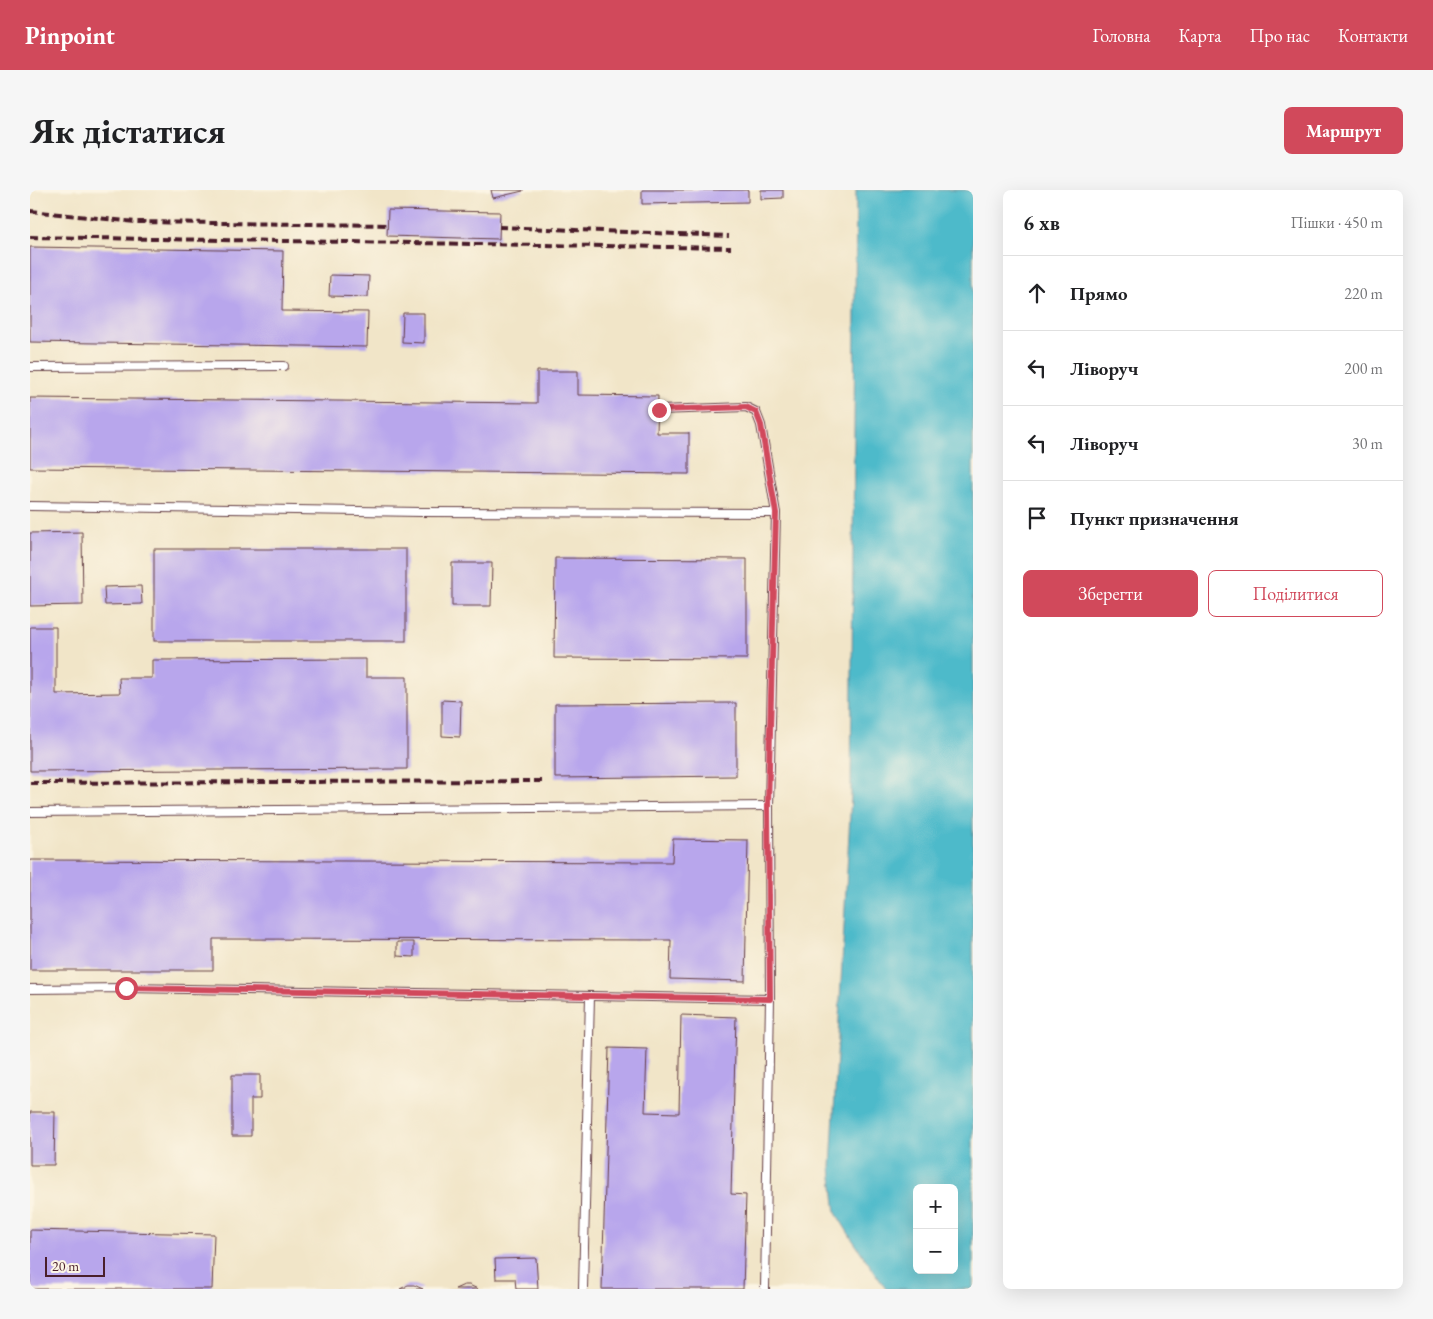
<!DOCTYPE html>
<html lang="uk">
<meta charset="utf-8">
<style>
body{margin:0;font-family:"EB Garamond",serif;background:#f6f6f6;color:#202124}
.controls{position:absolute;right:15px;bottom:15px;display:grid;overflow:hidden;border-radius:8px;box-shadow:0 5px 20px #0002}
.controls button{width:45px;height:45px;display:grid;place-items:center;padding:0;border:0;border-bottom:1px solid #e0e0e0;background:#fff;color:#202124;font:25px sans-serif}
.scale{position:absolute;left:15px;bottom:12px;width:60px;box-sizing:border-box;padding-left:5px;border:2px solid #4a1f2b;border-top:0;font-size:14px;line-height:18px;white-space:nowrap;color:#4a1f2b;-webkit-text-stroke:4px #fcf5e5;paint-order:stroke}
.stop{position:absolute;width:15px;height:15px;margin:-11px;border:4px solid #d1495b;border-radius:50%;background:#fff}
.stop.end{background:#d1495b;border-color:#fff;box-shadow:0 1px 5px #0008}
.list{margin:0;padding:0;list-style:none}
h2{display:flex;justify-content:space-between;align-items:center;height:65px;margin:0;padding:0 20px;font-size:21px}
h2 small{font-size:16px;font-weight:400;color:#757577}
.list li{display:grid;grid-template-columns:32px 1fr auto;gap:15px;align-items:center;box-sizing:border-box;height:75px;padding:0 20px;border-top:1px solid #e0e0e0}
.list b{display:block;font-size:19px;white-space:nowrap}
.list em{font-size:16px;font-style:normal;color:#757577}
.actions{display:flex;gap:10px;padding:15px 20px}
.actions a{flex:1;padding:11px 0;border:1px solid #d1495b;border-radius:8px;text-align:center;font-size:18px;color:#d1495b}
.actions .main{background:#d1495b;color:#fff}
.icon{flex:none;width:28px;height:28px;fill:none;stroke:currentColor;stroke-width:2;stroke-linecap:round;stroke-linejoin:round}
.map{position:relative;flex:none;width:943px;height:1099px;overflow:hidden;border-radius:8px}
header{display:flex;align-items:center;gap:30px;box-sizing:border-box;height:70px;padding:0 25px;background:#d1495b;color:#fff}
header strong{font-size:24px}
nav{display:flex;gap:28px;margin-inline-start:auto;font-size:18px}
.intro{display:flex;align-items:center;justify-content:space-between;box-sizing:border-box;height:120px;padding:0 30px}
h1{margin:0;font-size:35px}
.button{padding:12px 22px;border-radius:8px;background:#d1495b;color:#fff;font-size:18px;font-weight:700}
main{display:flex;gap:30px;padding:0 30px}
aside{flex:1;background:#fff;border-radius:8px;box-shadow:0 5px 20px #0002}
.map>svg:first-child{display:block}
.water{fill:#4ebaca;stroke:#4c6c7a;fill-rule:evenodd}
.building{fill:#b8a6ec}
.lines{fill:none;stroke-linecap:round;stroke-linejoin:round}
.lane-casing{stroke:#633d43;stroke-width:10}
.lane{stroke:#fff;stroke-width:8}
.rail{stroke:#4a1f2b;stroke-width:4;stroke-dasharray:8 4;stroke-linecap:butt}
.route{stroke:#d1495b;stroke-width:6}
</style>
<header>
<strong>Pinpoint</strong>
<nav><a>Головна</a><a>Карта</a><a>Про нас</a><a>Контакти</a></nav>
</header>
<div class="intro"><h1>Як дістатися</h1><a class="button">Маршрут</a></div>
<main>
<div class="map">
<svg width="943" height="1099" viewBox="0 0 943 1099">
<rect width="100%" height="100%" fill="#fcf5e5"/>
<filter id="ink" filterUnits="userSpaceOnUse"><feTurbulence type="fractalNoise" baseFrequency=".02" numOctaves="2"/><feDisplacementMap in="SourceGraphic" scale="10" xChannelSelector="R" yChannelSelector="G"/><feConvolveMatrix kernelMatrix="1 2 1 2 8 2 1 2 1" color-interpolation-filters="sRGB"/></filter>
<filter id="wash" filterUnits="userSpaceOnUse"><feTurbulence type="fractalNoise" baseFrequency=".0096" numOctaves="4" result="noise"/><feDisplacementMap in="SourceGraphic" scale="20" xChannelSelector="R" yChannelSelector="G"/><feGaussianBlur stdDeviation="1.12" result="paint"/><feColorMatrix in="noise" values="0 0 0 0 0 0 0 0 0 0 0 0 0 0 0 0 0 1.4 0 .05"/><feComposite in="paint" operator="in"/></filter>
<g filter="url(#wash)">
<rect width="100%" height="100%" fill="#f1e5c8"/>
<!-- water -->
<path class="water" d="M826,0H943V1099H856L822,1049L806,1023L801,978L821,606ZM887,998H924V1080H887Z"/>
<g id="blocks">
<!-- building -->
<g class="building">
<path d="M461,0H493V1L463,8Z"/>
<path d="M612,0H718V12L612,14Z"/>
<path d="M731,0H753V8L731,9Z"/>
<path d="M358,20L470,22L469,49L357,46Z"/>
<path d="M0,57L253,61L252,121L338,122L337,157L0,152Z"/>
<path d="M300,85L339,86L338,107L299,106Z"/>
<path d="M373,123H394V153L372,152Z"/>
<path d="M507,181H548V205L628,206L627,243H659V284L0,278V208L507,213Z"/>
<path d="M52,342L53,415L0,416V343Z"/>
<rect x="124" y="359" width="252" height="92"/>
<path d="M525,368L717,369V469L524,468Z"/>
<path d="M422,373H462L461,416H422Z"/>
<path d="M111,396L112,414L75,415L74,397Z"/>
<path d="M0,437H26V504L90,503L89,488H122V470L336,469V487H377V579L0,581Z"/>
<path d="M412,510L431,511L430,547L412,546Z"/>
<path d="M706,513V586L525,588V514Z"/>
<path d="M643,649L718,650L715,791L640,789L641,750L183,749V780H0V670L642,672Z"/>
<path d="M367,752H384V767L367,766Z"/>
<path d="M651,825L706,827L701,1004L716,1005L713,1099H572L579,858L617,859L615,922L649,923Z"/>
<path d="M202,885H230V909H221V946H202Z"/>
<path d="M0,922H25L24,975H0Z"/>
<path d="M0,1040L184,1044L182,1099H0Z"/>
<path d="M506,1068L508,1099H486L485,1089H466L465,1069Z"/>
<path d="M378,1095H384L393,1099H370Z"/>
<path d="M434,1095H439L448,1099H425Z"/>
</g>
</g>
</g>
<g filter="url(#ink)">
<use href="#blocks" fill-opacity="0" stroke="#633d43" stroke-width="1"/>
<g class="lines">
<!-- lane casing -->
<g class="lane-casing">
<g id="lane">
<path d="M0,177L254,176"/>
<path d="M629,220L716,217L726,222L731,235L746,323L739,616L740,809L735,1099"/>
<path d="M0,316L391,322L746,323"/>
<path d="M0,622L739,616"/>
<path d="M0,799L96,798L740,809"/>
<path d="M553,1099L560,806"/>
</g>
</g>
<!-- lane -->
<use href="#lane" class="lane"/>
<!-- rail -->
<g class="rail">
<path d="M0,21L105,32L358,35"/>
<path d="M469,37L699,46"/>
<path d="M0,47L701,58"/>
<path d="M0,593L516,591"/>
</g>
</g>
</g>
<g class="lines" filter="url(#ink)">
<!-- route -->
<path class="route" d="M96,798L740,809L738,616L746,323L731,235L726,222L716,217L629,220"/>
</g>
</svg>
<div class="controls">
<button>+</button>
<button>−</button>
</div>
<div class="scale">20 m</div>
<div class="stop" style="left:96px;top:798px"></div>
<div class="stop end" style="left:629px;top:220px"></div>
</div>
<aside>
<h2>6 хв<small>Пішки · 450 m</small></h2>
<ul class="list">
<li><svg class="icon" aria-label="ahead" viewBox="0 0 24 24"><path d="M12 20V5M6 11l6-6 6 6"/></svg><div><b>Прямо</b></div><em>220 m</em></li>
<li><svg class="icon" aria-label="left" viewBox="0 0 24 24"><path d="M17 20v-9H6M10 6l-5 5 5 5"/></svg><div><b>Ліворуч</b></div><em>200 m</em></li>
<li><svg class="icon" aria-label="left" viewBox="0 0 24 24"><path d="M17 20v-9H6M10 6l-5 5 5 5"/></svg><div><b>Ліворуч</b></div><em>30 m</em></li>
<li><svg class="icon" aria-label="arrive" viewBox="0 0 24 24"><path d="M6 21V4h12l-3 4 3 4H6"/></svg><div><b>Пункт призначення</b></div></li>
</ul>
<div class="actions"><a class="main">Зберегти</a><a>Поділитися</a></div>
</aside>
</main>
